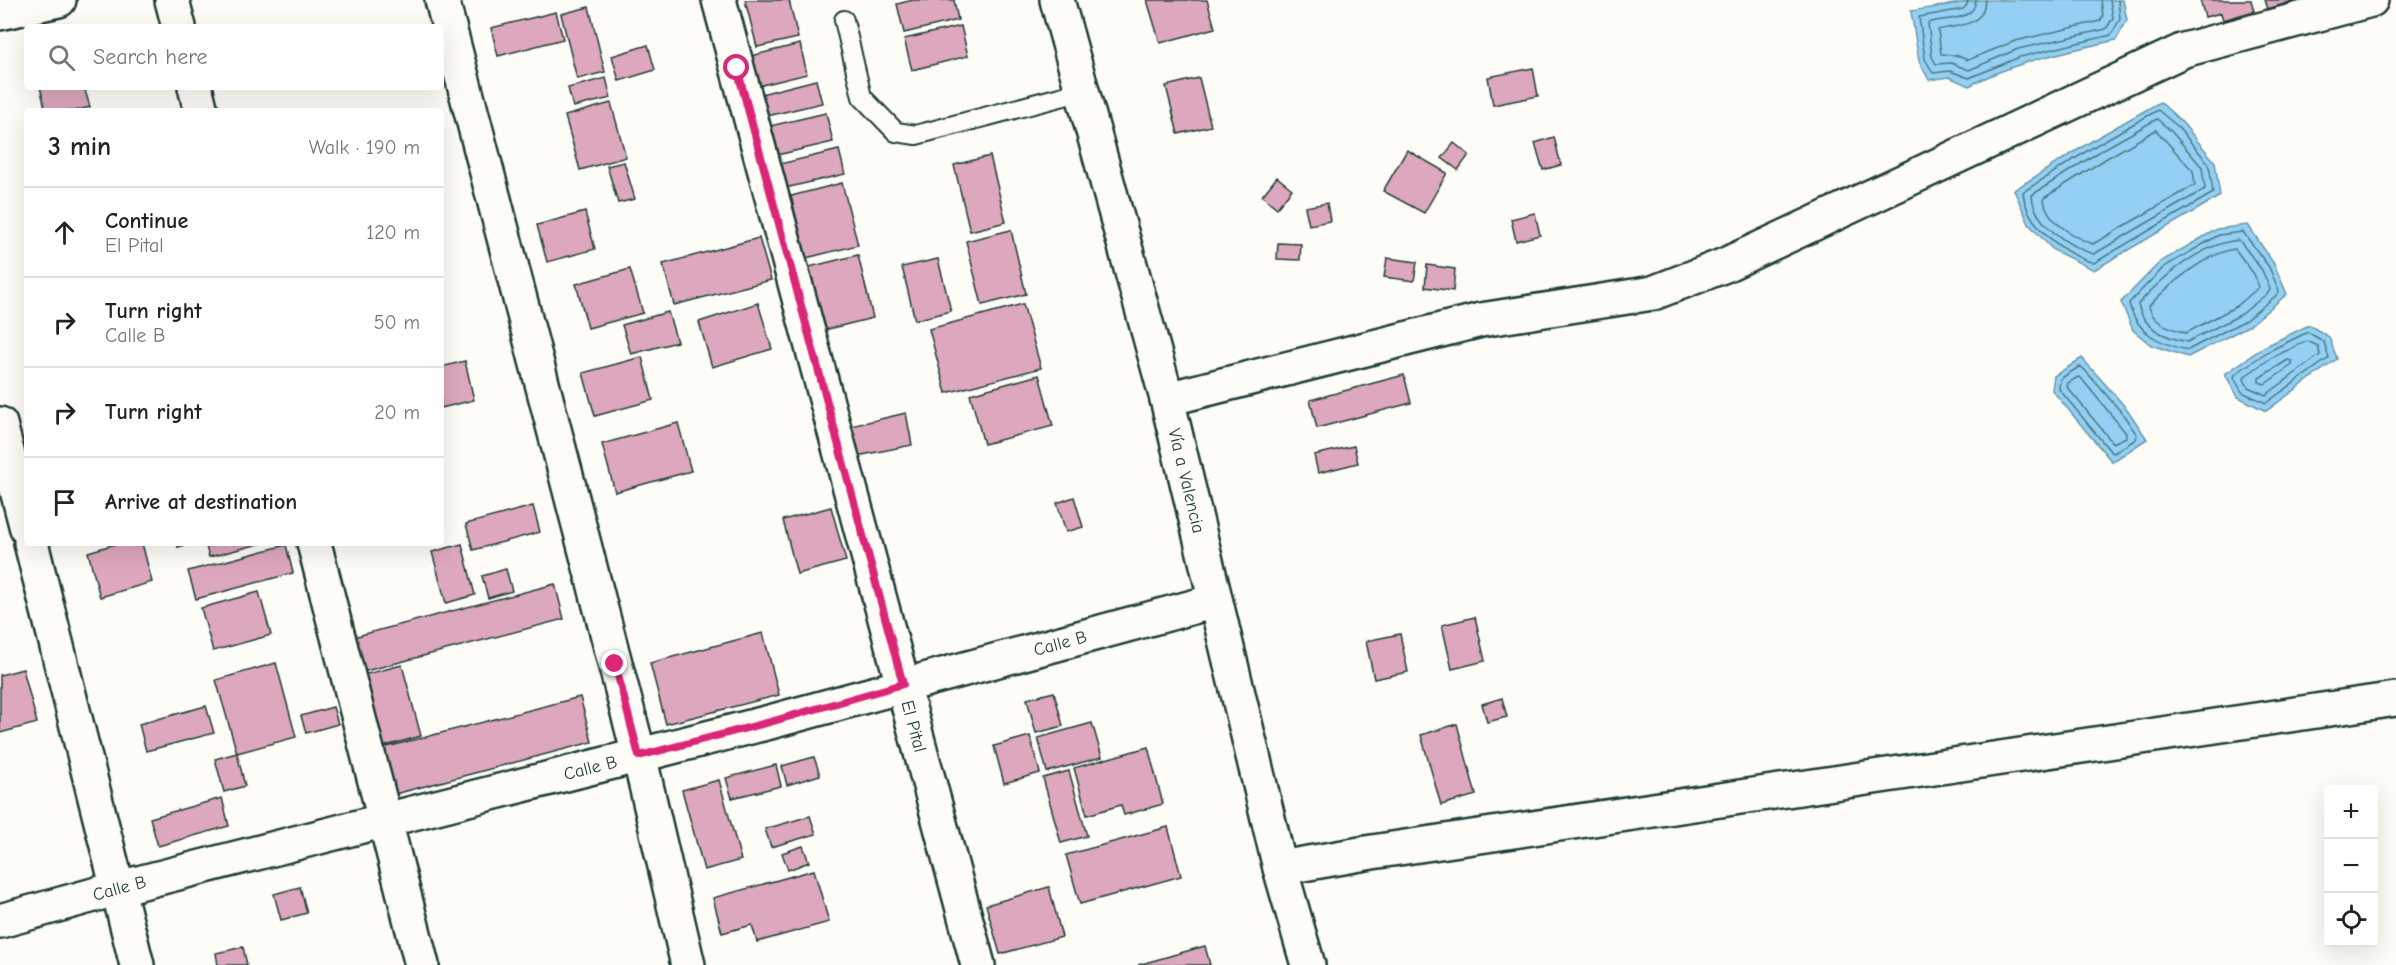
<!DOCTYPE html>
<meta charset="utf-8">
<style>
body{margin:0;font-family:"Comic Neue",sans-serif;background:#f2f2f2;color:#222}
.controls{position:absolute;right:18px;bottom:18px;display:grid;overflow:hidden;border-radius:6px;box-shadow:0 6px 24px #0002}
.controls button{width:54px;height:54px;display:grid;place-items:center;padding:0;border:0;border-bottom:2px solid #e0e0e0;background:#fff;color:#222;font:30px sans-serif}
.stop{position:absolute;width:18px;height:18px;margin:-14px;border:4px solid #db2777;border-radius:50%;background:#fff}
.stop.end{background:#db2777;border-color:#fff;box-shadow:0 2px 6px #0008}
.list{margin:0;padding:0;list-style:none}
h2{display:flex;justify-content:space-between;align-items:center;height:78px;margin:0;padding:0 24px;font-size:26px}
h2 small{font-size:20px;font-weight:400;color:#767676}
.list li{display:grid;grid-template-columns:39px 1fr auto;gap:18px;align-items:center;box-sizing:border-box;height:90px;padding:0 24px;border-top:2px solid #e0e0e0}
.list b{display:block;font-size:22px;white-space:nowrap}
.list p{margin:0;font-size:20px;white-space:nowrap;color:#767676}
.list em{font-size:20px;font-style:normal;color:#767676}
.icon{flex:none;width:33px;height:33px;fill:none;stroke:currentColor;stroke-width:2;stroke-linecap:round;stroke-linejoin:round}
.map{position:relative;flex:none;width:2396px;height:965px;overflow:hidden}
.search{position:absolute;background:#fff;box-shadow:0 6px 24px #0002;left:24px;top:24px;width:420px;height:66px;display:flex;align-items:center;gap:15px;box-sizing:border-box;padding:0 21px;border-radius:6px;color:#767676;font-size:22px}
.panel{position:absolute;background:#fff;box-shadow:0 6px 24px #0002;left:24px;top:108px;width:420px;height:438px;border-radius:6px}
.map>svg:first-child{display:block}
.water{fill:#93d0f4;stroke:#6595a7;stroke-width:1.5}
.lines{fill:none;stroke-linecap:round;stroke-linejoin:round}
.shore{stroke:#4d7881;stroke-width:1.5}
.building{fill:#dda7be;stroke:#1f3d34;stroke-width:1.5}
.service-casing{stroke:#1f3d34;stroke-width:22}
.minor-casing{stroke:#1f3d34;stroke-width:38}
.trunk-casing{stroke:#1f3d34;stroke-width:38}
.service{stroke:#fdfcf7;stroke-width:18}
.minor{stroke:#fdfcf7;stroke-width:33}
.trunk{stroke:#fdfcf7;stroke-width:33}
.route{stroke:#db2777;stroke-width:8}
.labels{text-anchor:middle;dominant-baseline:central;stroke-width:6;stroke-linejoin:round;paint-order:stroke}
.street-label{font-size:18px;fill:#1f3d34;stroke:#fdfcf7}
</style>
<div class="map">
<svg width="2396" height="965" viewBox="0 0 2396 965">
<rect width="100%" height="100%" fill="#fdfcf7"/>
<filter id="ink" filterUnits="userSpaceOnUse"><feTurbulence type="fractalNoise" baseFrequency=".0167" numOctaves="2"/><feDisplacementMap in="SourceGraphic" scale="12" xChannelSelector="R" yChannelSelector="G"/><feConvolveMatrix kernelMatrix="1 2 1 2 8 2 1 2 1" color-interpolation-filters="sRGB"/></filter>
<g filter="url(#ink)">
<!-- water -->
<g class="water">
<path d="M1979,0H2123L2127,20L2116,40C2066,52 2015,61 1969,86L1949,77L1929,80L1919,61L1911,11Z"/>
<path d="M2160,102L2181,121L2215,162L2220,196L2094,270L2053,250L2029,224L2014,190L2095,139Z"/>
<path d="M2248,225L2274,264L2287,294L2250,325L2188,357L2151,345L2133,330L2121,302L2160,262L2217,229Z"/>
<path d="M2309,325L2329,337L2337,359L2266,411L2238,397L2225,374L2264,347Z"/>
<path d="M2082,358L2127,409L2147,439L2112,462L2052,390L2054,376Z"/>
</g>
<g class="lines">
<!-- shore -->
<g class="shore">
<path d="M1968,0L1967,5L1963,9L1919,17L1925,59L1933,73L1950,71L1969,78L2020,57L2111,35L2120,19L2118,0"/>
<path d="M1976,0C1974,23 1943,17 1928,23L1932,57L1936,64L1951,63L1969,70L2018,49L2106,29L2113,18L2110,0"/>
<path d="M1985,0C1984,28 1958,24 1938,30L1941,54L1955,55L1968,60L2015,41L2100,21L2103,16L2101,0"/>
<path d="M2158,110L2177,126L2209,164L2213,193L2094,263C2064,254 2026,226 2023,192L2098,144Z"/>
<path d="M2157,119L2171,131L2202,167L2205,189L2094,254C2069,247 2033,223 2032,195L2102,150Z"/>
<path d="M2156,130L2193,171L2195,185L2093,244C2074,238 2045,220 2044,198L2107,158Z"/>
<path d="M2243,232L2269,267L2279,291L2278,294L2246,320L2188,350C2160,344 2136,333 2129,303L2164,267L2219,235Z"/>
<path d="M2239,240L2262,270L2270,289L2269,292L2242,314L2187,342C2165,337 2143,329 2138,304C2164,276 2200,244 2239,240Z"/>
<path d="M2235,249L2254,274L2259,287L2237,306L2186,333C2171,328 2152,324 2149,306C2169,285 2206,253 2235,249Z"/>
<path d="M2308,332L2324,342L2329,358L2266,403L2242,392L2234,378L2235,374L2267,352Z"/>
<path d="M2307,341L2318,346L2320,355L2266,395L2248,387L2244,379L2245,376L2271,358Z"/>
<path d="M2288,360L2292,361V365L2265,384L2259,382V378Z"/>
<path d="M2079,367L2083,368L2122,413L2137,435L2136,439L2114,453L2111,452L2059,389L2060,379Z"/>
<path d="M2078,377L2081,378L2126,433V437L2113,443L2067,387L2068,383Z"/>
</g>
</g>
<!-- building -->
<g class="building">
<path d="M745,0H789L798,38L757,47Z"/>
<path d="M913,0H954L958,20L904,33L897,4Z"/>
<path d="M1147,0H1207L1215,28L1160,43Z"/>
<path d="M2200,0H2251L2254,11L2223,20L2221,13L2205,17Z"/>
<path d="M2265,0H2297L2268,9Z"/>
<path d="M589,7L605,72L577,79L561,14Z"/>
<path d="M556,12L563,39L498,56L491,28Z"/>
<path d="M961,26L968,56L912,70L904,39Z"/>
<path d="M800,44L807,74L758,86L751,56Z"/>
<path d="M648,45L655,70L619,81L612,56Z"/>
<path d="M1533,68L1538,96L1493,105L1488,77Z"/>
<path d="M606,78L611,98L573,107L568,88Z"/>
<path d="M1199,78L1211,126L1178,134L1166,86Z"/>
<path d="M816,80L822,103L763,117L757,95Z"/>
<path d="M40,87H84L90,107L75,111H46Z"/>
<path d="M611,103L626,157L580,170L565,116Z"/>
<path d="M826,113L833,142L777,155L770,126Z"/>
<path d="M1554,137L1561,165L1543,170L1535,143Z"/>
<path d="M1454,143L1469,155L1458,170L1442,158Z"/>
<path d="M839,150L845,174L785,188L780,164Z"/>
<path d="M1407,150L1447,173L1424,213L1383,191Z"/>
<path d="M990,156L1006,222L970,231L954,165Z"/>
<path d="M624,162L635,199L618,203L607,166Z"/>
<path d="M1277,177L1292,189L1277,208L1262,196Z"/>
<path d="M842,183L858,245L806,258L791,196Z"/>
<path d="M1327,203L1330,221L1309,225L1305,207Z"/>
<path d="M585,212L595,249L547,262L537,225Z"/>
<path d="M1535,213L1540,235L1516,241L1511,219Z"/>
<path d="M1011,230L1026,294L982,305L966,241Z"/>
<path d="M759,238L771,280L674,305L663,264Z"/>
<path d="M1278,243L1301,244L1300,260L1277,259Z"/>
<path d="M858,255L873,318L820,331L805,268Z"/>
<path d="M1387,258L1417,262L1414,281L1384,277Z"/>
<path d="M938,259L951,311L915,320L902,267Z"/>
<path d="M1427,265L1455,269L1453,291L1425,287Z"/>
<path d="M630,269L643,313L588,328L576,284Z"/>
<path d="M758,303L772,349L712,367L699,322Z"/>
<path d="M1023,304L1041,368L946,393L929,329Z"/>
<path d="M668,312L677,342L631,354L622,325Z"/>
<path d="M642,357L653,400L595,416L583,373Z"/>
<path d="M465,361L474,400L441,408V367Z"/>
<path d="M1039,375L1053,426L984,444L970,394Z"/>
<path d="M1404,375L1411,403L1317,428L1310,400Z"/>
<path d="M906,413L912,445L857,456L851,426Z"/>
<path d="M678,423L691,471L615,492L602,444Z"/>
<path d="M1354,446L1358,463L1318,473L1314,455Z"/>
<path d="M1074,497L1083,527L1066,532L1057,503Z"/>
<path d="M533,506L540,532L473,550L466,524Z"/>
<path d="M831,507L846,561L797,574L783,520Z"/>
<path d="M119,543H142L152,582L100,597L88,552Z"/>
<path d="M177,543H193L178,547Z"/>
<path d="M205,543H263L209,557Z"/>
<path d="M462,544L475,595L446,603L432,552Z"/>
<path d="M286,545L293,573L196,599L188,571Z"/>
<path d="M506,569L512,591L488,598L482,576Z"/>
<path d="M555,584L564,619L362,672L353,637Z"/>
<path d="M259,592L271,635L213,651L201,608Z"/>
<path d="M1475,617L1485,661L1452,669L1442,625Z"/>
<path d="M763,633L779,695L666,724L650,663Z"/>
<path d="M1400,634L1408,672L1374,679L1366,641Z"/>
<path d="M276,663L296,737L237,753L216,680Z"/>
<path d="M402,665L421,736L382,747L363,675Z"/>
<path d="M23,669L37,723L0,733V675Z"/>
<path d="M1054,692L1063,726L1036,733L1027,699Z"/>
<path d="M580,697L592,742L395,794L383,748Z"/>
<path d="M1502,698L1507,717L1487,722L1482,704Z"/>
<path d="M206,706L214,733L146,751L139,724Z"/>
<path d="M333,707L338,724L306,733L301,716Z"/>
<path d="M1092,723L1102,757L1047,772L1038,738Z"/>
<path d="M1457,724L1476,795L1441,805L1421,735Z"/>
<path d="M1030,736L1040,773L1004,783L994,746Z"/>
<path d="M1148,747L1163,804L1124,815L1121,805L1087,815L1074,768Z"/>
<path d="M237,753L245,786L224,792L215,759Z"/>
<path d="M814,757L820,775L787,785L782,766Z"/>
<path d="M776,765L781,786L732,798L726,778Z"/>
<path d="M1069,771L1087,836L1061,843L1043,778Z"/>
<path d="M719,780L741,860L704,870L682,790Z"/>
<path d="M222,798L229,826L158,846L150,818Z"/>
<path d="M810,816L816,834L771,847L765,829Z"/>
<path d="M1168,827L1181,876L1080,904L1066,855Z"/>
<path d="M803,846L809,862L788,870L782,853Z"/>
<path d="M814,870L829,922L757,942L752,925L722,933L713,898Z"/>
<path d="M300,887L307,913L281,920L274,894Z"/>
<path d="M1049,887L1062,937L1000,954L986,905Z"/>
<path d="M1205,946L1210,965H1138Z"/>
<path d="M243,947L247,965H218L216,953Z"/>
</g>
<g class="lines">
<!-- service casing -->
<g class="service-casing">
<path id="service" d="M844,20L862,97L896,132L916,135L1083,91"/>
</g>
<!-- minor casing -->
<g class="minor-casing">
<g id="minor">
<path d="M172,0L179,27"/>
<path d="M442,0L639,755L688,965"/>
<path id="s1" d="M719,0L978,965"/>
<path d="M0,13L59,0"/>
<path d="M195,87L201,111"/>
<path d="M1167,399L1481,320L1653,293L1725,265L2184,50L2371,0"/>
<path d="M0,424L27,529"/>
<path d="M31,543L137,965"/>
<path d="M314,543L422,965"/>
<path d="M1280,868L1372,852L2396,699"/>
<path id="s2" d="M0,921L119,888L770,722L1215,601"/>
</g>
</g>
<!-- trunk casing -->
<g class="trunk-casing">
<g id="trunk">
<path id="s3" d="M1057,0L1167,399L1280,868L1308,965"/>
</g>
</g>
<!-- service -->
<use href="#service" class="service"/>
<!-- minor -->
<use href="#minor" class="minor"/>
<!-- trunk -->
<use href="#trunk" class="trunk"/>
</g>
</g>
<g class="lines" filter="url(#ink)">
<!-- route -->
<path class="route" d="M615,664L639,756L770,722L903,684L737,68"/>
</g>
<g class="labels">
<!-- street labels -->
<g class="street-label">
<text stroke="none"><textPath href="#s3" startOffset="498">Vía a Valencia</textPath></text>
<text stroke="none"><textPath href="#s2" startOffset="1096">Calle B</textPath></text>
<text stroke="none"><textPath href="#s1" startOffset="752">El Pital</textPath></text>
<text stroke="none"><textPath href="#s2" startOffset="610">Calle B</textPath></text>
<text stroke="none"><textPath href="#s2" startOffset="124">Calle B</textPath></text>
</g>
</g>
</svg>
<div class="controls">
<button>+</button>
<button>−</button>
<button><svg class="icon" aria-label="locate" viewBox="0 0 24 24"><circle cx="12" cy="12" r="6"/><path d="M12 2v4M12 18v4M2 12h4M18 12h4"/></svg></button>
</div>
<div class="stop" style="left:737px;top:68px"></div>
<div class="stop end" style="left:615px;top:664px"></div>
<div class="search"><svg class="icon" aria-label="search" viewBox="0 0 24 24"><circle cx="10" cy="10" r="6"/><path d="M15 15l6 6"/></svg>Search here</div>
<section class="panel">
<h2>3 min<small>Walk · 190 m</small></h2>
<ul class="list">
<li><svg class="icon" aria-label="ahead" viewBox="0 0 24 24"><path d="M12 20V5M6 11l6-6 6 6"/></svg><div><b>Continue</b><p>El Pital</p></div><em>120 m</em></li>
<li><svg class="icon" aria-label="right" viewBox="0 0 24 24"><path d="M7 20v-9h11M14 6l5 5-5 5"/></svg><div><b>Turn right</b><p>Calle B</p></div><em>50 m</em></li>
<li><svg class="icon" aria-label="right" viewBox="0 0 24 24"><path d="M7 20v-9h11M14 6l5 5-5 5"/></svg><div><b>Turn right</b></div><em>20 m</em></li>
<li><svg class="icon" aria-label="arrive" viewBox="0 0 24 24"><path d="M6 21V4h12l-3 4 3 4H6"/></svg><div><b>Arrive at destination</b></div></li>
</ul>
</section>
</div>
